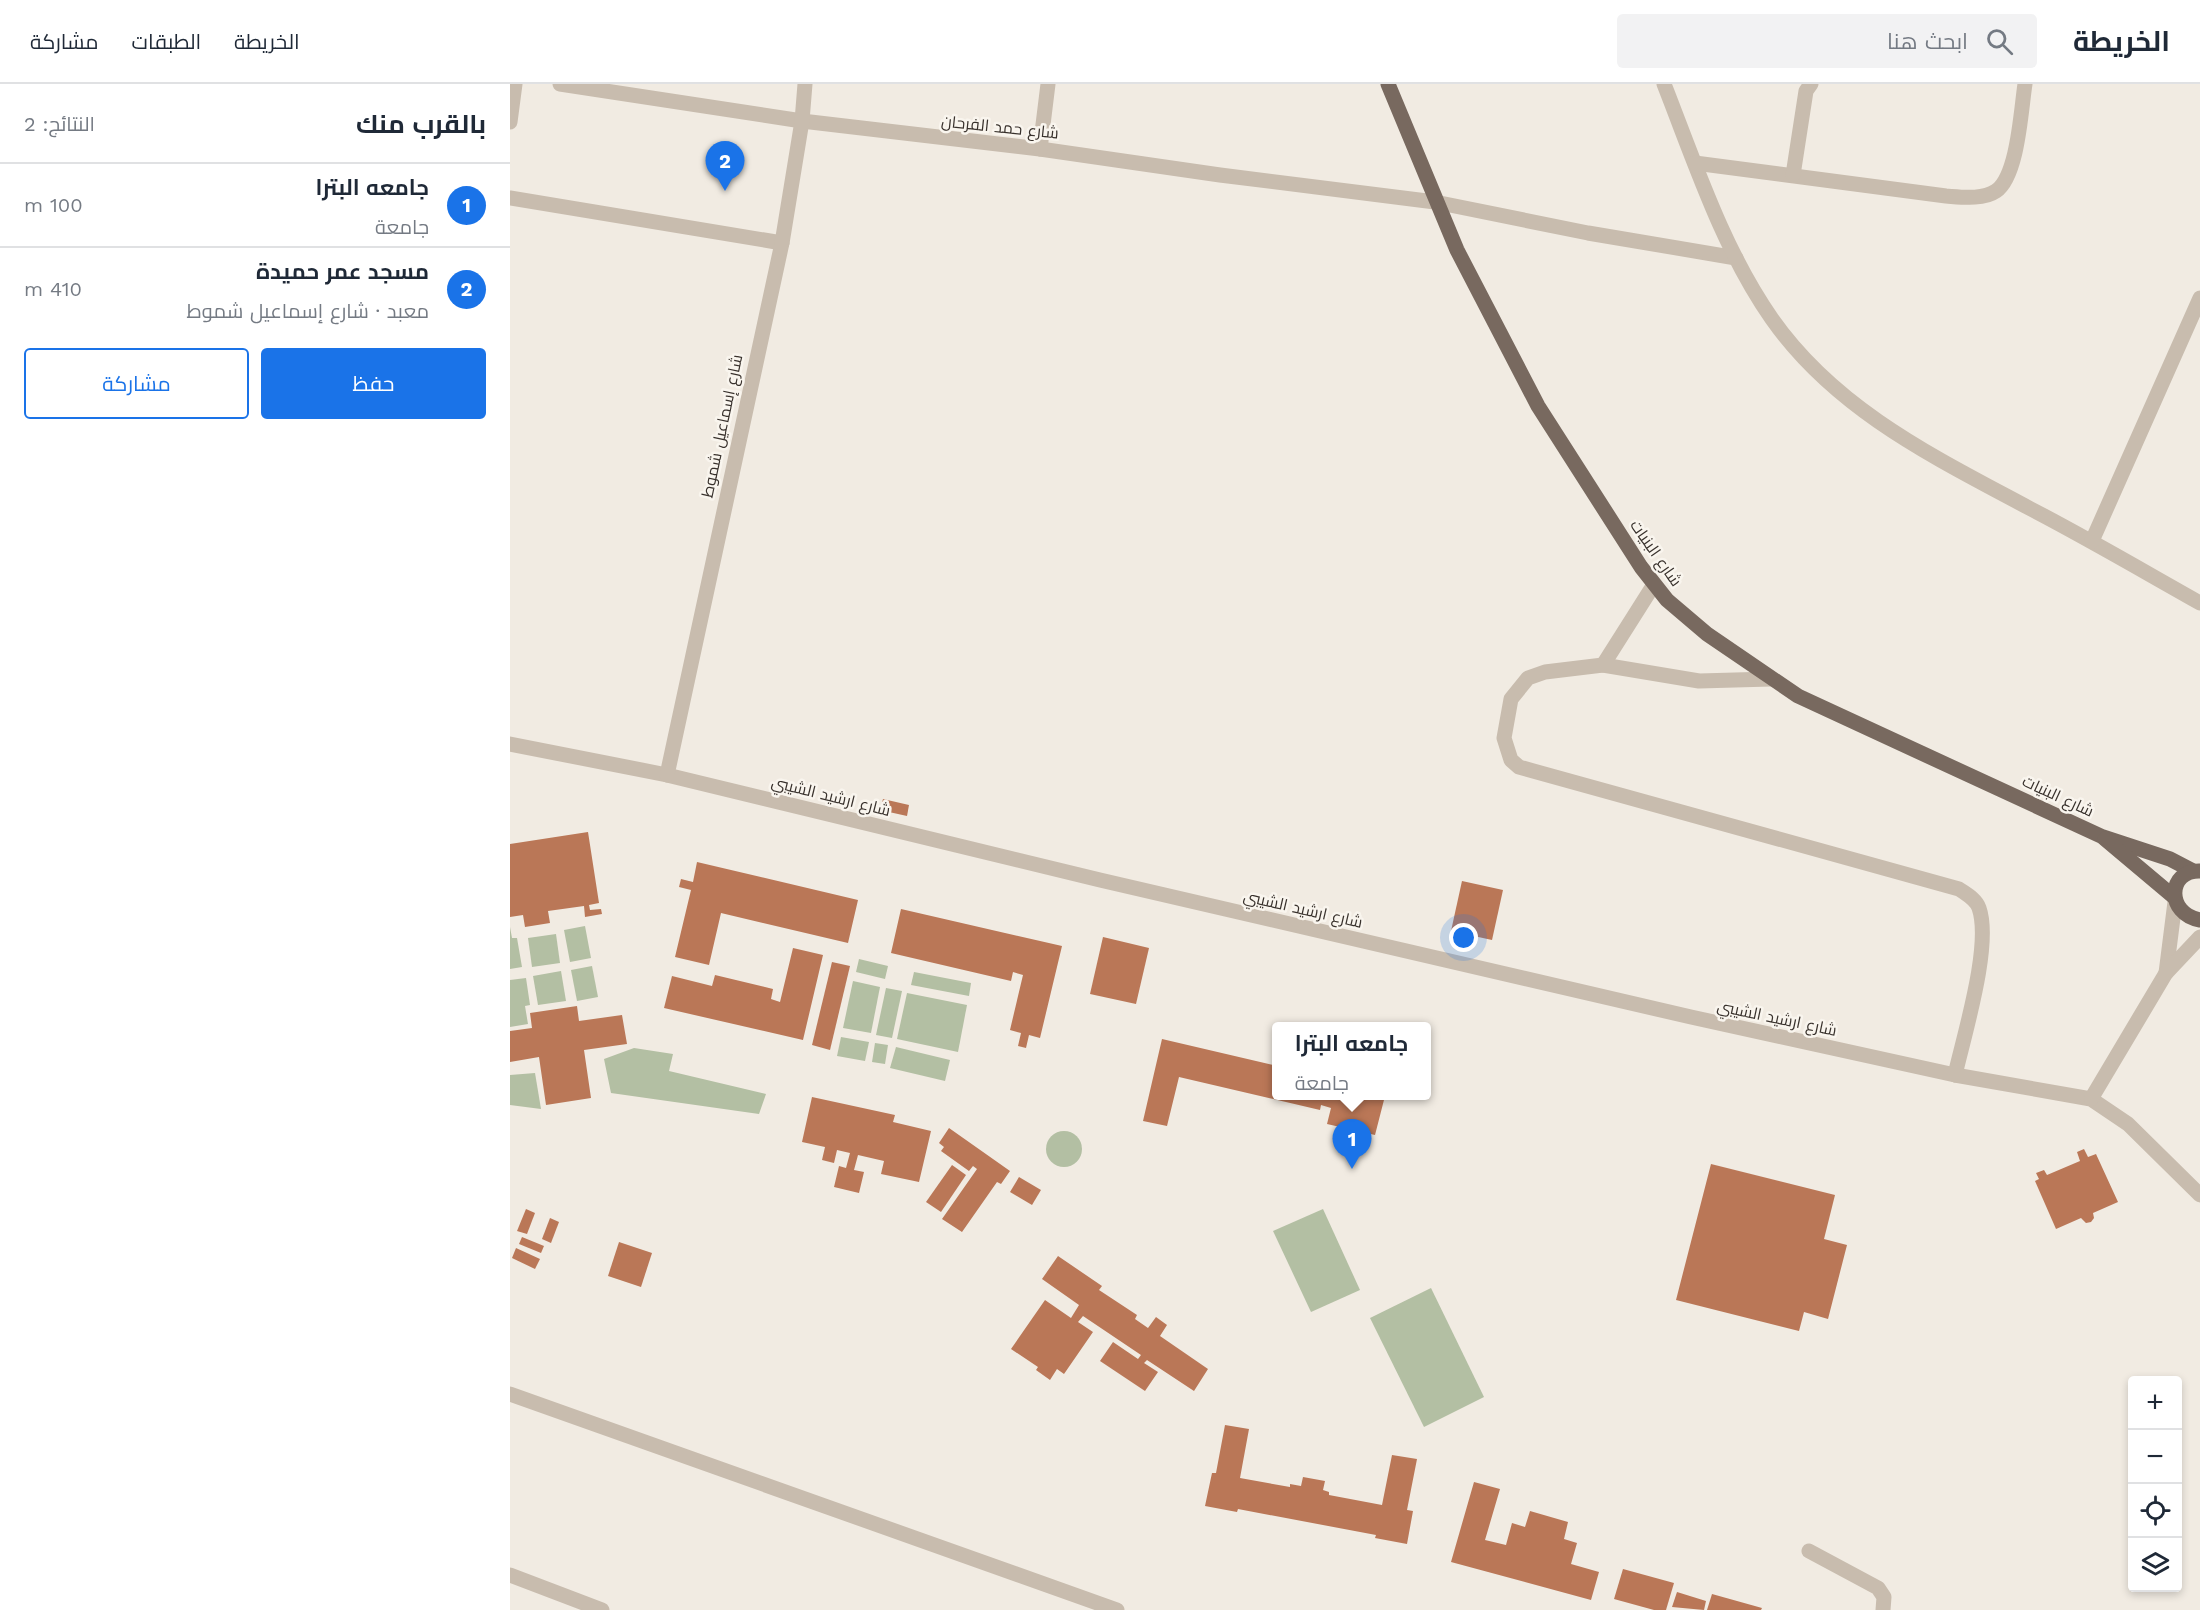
<!DOCTYPE html>
<html lang="ar">
<meta charset="utf-8">
<style>
body{margin:0;font-family:"Work Sans",Cairo,sans-serif;background:#f2f2f3;color:#1f2937;direction:rtl}
.controls{position:absolute;right:18px;bottom:18px;display:grid;overflow:hidden;border-radius:6px;box-shadow:0 3px 9px #0003}
.controls button{width:54px;height:54px;display:grid;place-items:center;padding:0;border:0;border-bottom:2px solid #e0e1e3;background:#fff;color:#1f2937;font:30px sans-serif}
.you{position:absolute;left:954px;top:854px;width:21px;height:21px;margin:-15px;border:4px solid #fff;border-radius:50%;background:#1a73e8;box-shadow:0 0 0 9px #1a73e833}
.badge{display:grid;place-items:center;width:39px;height:39px;border-radius:50%;background:#1a73e8;color:#fff;font-size:20px;font-weight:700}
.pin{position:absolute;translate:-50% -50px;filter:drop-shadow(0 2px 3px #0008)}
.pin::after{content:'';position:absolute;top:32px;width:21px;height:18px;background:inherit;clip-path:polygon(0 0,100% 0,50% 100%)}
.popup{position:absolute;left:762px;top:938px;width:159px;height:78px;box-sizing:border-box;display:grid;place-content:center;border-radius:6px;background:#fff;filter:drop-shadow(0 2px 4px #0005);font-size:20px;white-space:nowrap;color:#747a83}
.popup b{font-size:22px;color:#1f2937}
.popup::after{content:'';position:absolute;left:50%;top:100%;margin-left:-12px;border:12px solid transparent;border-top-color:#fff}
.list{margin:0;padding:0;list-style:none}
h2{display:flex;justify-content:space-between;align-items:center;height:78px;margin:0;padding:0 24px;font-size:26px}
h2 small{font-size:20px;font-weight:400;color:#747a83}
.list li{display:grid;grid-template-columns:39px 1fr auto;gap:18px;align-items:center;box-sizing:border-box;height:84px;padding:0 24px;border-top:2px solid #e0e1e3}
.list b{display:block;font-size:22px;white-space:nowrap}
.list p{margin:0;font-size:20px;white-space:nowrap;color:#747a83}
.list em{font-size:20px;font-style:normal;color:#747a83}
.actions{display:flex;gap:12px;padding:18px 24px}
.actions a{flex:1;padding:14px 0;border:2px solid #1a73e8;border-radius:6px;text-align:center;font-size:21px;color:#1a73e8}
.actions .main{background:#1a73e8;color:#fff}
.icon{flex:none;width:33px;height:33px;fill:none;stroke:currentColor;stroke-width:2;stroke-linecap:round;stroke-linejoin:round}
.map{position:relative;flex:none;width:1690px;height:1526px;overflow:hidden;direction:ltr}
header{display:flex;align-items:center;gap:36px;box-sizing:border-box;height:84px;padding:0 30px;background:#fff;border-bottom:2px solid #e0e1e3}
header strong{font-size:28px}
nav{display:flex;gap:33px;margin-inline-start:auto;font-size:21px}
.search{width:420px;height:54px;background:#f2f2f3;display:flex;align-items:center;gap:15px;box-sizing:border-box;padding:0 21px;border-radius:6px;color:#747a83;font-size:22px}
main{display:flex}
aside{flex:1;background:#fff}
.map>svg:first-child{display:block}
.green{fill:#b3bfa3}
.building{fill:#ba7757}
.lines{fill:none;stroke-linecap:round;stroke-linejoin:round}
.minor{stroke:#c8bcae;stroke-width:15}
.major{stroke:#78695f;stroke-width:15}
.labels{text-anchor:middle;dominant-baseline:central;stroke-width:5;stroke-linejoin:round;paint-order:stroke}
.street-label{font-size:16px;fill:#38312c;stroke:#f9f5ee}
</style>
<header>
<strong>الخريطة</strong>
<div class="search"><svg class="icon" aria-label="search" viewBox="0 0 24 24"><circle cx="10" cy="10" r="6"/><path d="M15 15l6 6"/></svg>ابحث هنا</div>
<nav><a>الخريطة</a><a>الطبقات</a><a>مشاركة</a></nav>
</header>
<main>
<div class="map">
<svg width="1690" height="1526" viewBox="0 0 1690 1526">
<rect width="100%" height="100%" fill="#f1ebe2"/>
<!-- green -->
<g class="green">
<path d="M75,842L81,874L60,878L54,846Z"/>
<path d="M0,843L2,854H7L12,883L0,885Z"/>
<path d="M46,850L50,879L22,883L18,854Z"/>
<path d="M349,875L378,882L375,895L346,888Z"/>
<path d="M82,882L88,913L67,917L61,886Z"/>
<path d="M51,887L56,917L28,921L23,892Z"/>
<path d="M404,888L461,899L459,912L401,901Z"/>
<path d="M16,894L20,921L15,922L18,940L0,943V896Z"/>
<path d="M343,897L370,903L361,949L333,944Z"/>
<path d="M376,904L392,907L382,954L366,951Z"/>
<path d="M397,909L457,921L448,968L387,955Z"/>
<path d="M331,953L359,958L355,977L327,972Z"/>
<path d="M365,959L378,961L375,980L362,978Z"/>
<path d="M386,963L440,976L435,997L380,984Z"/>
<path d="M124,964L163,970L159,987L256,1010L249,1030L101,1009L94,975Z"/>
<path d="M25,989L31,1025L0,1021V991Z"/>
<circle cx="554" cy="1065" r="18"/>
<path d="M813,1125L850,1206L801,1228L763,1147Z"/>
<path d="M921,1204L974,1313L914,1343L860,1234Z"/>
</g>
<!-- building -->
<g class="building">
<path d="M373,715L399,721L397,732L370,726Z"/>
<path d="M78,748L89,819L79,821L80,826L91,825L92,830L75,833L74,822L38,827L40,839L15,843L13,831L0,833V760Z"/>
<path d="M187,778L348,816L338,859L211,829L199,881L165,873L181,806L169,803L171,795L183,798Z"/>
<path d="M952,797L993,806L982,856L941,847Z"/>
<path d="M391,825L552,862L530,954L519,951L516,964L508,962L511,949L500,946L513,891L503,888L501,897L381,869Z"/>
<path d="M593,853L639,864L626,920L580,910Z"/>
<path d="M283,864L313,871L293,956L154,924L162,892L202,902L205,891L263,905L261,915L270,918Z"/>
<path d="M322,878L340,882L320,966L302,961Z"/>
<path d="M67,922L69,937L112,931L117,960L74,966L81,1014L36,1021L29,973L0,978V947L22,944L20,929Z"/>
<path d="M652,955L767,982V1012H875L865,1051L817,1040L821,1024L811,1021L810,1026L669,993L657,1042L633,1037Z"/>
<path d="M302,1013L385,1031L383,1038L421,1047L409,1098L371,1090L374,1077L348,1071L344,1086L354,1088L349,1109L324,1103L329,1082L336,1084L340,1069L327,1066L324,1079L312,1076L315,1063L292,1058Z"/>
<path d="M439,1044L500,1087L491,1100L487,1098L452,1148L432,1135L467,1085L463,1082L459,1087L431,1067L434,1063L429,1059Z"/>
<path d="M1574,1065L1578,1073L1586,1070L1608,1118L1583,1129L1584,1134L1581,1138L1576,1139L1571,1134L1546,1145L1525,1097L1529,1095L1526,1089L1534,1086L1537,1091L1570,1077L1567,1068Z"/>
<path d="M1201,1080L1325,1111L1314,1155L1337,1161L1318,1235L1294,1228L1289,1247L1166,1216Z"/>
<path d="M442,1081L456,1091L431,1128L416,1118Z"/>
<path d="M509,1093L531,1106L522,1121L500,1108Z"/>
<path d="M16,1125L25,1129L17,1150L7,1147Z"/>
<path d="M40,1134L49,1138L41,1159L32,1155Z"/>
<path d="M12,1153L34,1162L31,1169L9,1160Z"/>
<path d="M109,1158L142,1169L131,1203L98,1192Z"/>
<path d="M6,1164L30,1175L25,1185L2,1174Z"/>
<path d="M548,1172L592,1202L589,1206L627,1231L625,1235L638,1244L646,1233L657,1241L650,1252L698,1285L684,1307L637,1276L634,1279L648,1288L635,1307L590,1277L603,1258L628,1275L631,1271L573,1232L568,1238L583,1248L554,1290L547,1285L540,1296L526,1286L528,1283L501,1265L535,1216L561,1234L569,1221L532,1195Z"/>
<path d="M715,1341L739,1345L730,1394L780,1403V1400L791,1402L793,1393L815,1397L813,1406L819,1408V1411L872,1421L882,1371L907,1375L897,1426L903,1427L897,1460L865,1454L866,1451L728,1425L727,1428L695,1422L702,1389H706Z"/>
<path d="M964,1398L990,1405L975,1456L996,1461L1002,1439L1015,1443L1020,1427L1058,1438L1054,1455L1067,1459L1061,1480L1089,1488L1081,1516L941,1478Z"/>
<path d="M1113,1485L1164,1499L1156,1526H1144L1104,1515Z"/>
<path d="M1167,1508L1196,1517L1194,1526L1162,1523Z"/>
<path d="M1202,1510L1252,1524L1251,1526H1197Z"/>
</g>
<g class="lines">
<!-- minor -->
<g class="minor">
<path d="M50,0L292,37L530,65L710,91L925,118L1078,149L1226,174"/>
<path d="M1154,0C1185,79 1213,165 1262,235C1326,326 1424,373 1519,424C1577,454 1633,487 1690,519"/>
<path d="M0,38L5,0"/>
<path d="M530,65L538,0"/>
<path d="M1185,79L1436,112C1451,113 1473,116 1486,107C1508,92 1511,25 1515,0"/>
<path d="M1283,91L1296,7L1301,0"/>
<path d="M0,114L272,159"/>
<path d="M1582,457L1690,214"/>
<path d="M1093,581L1143,502"/>
<path d="M1261,595L1189,597L1093,581L1035,588L1018,594L1001,615L994,654L1001,676L1009,683L1449,805C1456,810 1466,815 1469,824C1482,861 1454,951 1445,991"/>
<path d="M0,660L157,691L590,796L1181,933L1445,991L1581,1015L1618,1040L1690,1111"/>
<path d="M157,691L272,159L292,37L295,0"/>
<path d="M1656,889L1665,818"/>
<path d="M1581,1015L1656,889L1690,853"/>
<path d="M0,1310L607,1526"/>
<path d="M1299,1467L1368,1504L1374,1513L1373,1526"/>
<path d="M0,1491L92,1526"/>
</g>
<!-- major -->
<g class="major">
<path d="M878,0L947,166L1028,322L1131,483L1157,516L1197,550L1288,612L1593,753L1660,775L1683,787"/>
<path d="M1595,755L1664,813"/>
<path d="M1690,787C1657,786 1656,830 1690,836"/>
</g>
</g>
<g class="labels">
<!-- street labels -->
<g class="street-label">
<text transform="translate(490 43) rotate(6)">شارع حمد الفرحان</text>
<text transform="translate(212 342) rotate(-78)">شارع إسماعيل شموط</text>
<text transform="translate(1146 469) rotate(55)">شارع البنيات</text>
<text transform="translate(321 712) rotate(14)">شارع ارشيد الشيبي</text>
<text transform="translate(1548 712) rotate(25)">شارع البنيات</text>
<text transform="translate(793 825) rotate(13)">شارع ارشيد الشيبي</text>
<text transform="translate(1267 934) rotate(12)">شارع ارشيد الشيبي</text>
</g>
</g>
</svg>
<div class="controls">
<button>+</button>
<button>−</button>
<button><svg class="icon" aria-label="locate" viewBox="0 0 24 24"><circle cx="12" cy="12" r="6"/><path d="M12 2v4M12 18v4M2 12h4M18 12h4"/></svg></button>
<button><svg class="icon" aria-label="layers" viewBox="0 0 24 24"><path d="M12 4l9 5-9 5-9-5zM3 14l9 5 9-5"/></svg></button>
</div>
<div class="you"></div>
<div class="pin badge" style="left:842px;top:1085px">1</div>
<div class="popup"><b>جامعه البترا</b>جامعة</div>
<div class="pin badge" style="left:215px;top:107px">2</div>
</div>
<aside>
<h2>بالقرب منك<small>النتائج: 2</small></h2>
<ul class="list">
<li><span class="badge">1</span><div><b>جامعه البترا</b><p>جامعة</p></div><em>100 m</em></li>
<li><span class="badge">2</span><div><b>مسجد عمر حميدة</b><p>معبد · شارع إسماعيل شموط</p></div><em>410 m</em></li>
</ul>
<div class="actions"><a class="main">حفظ</a><a>مشاركة</a></div>
</aside>
</main>
